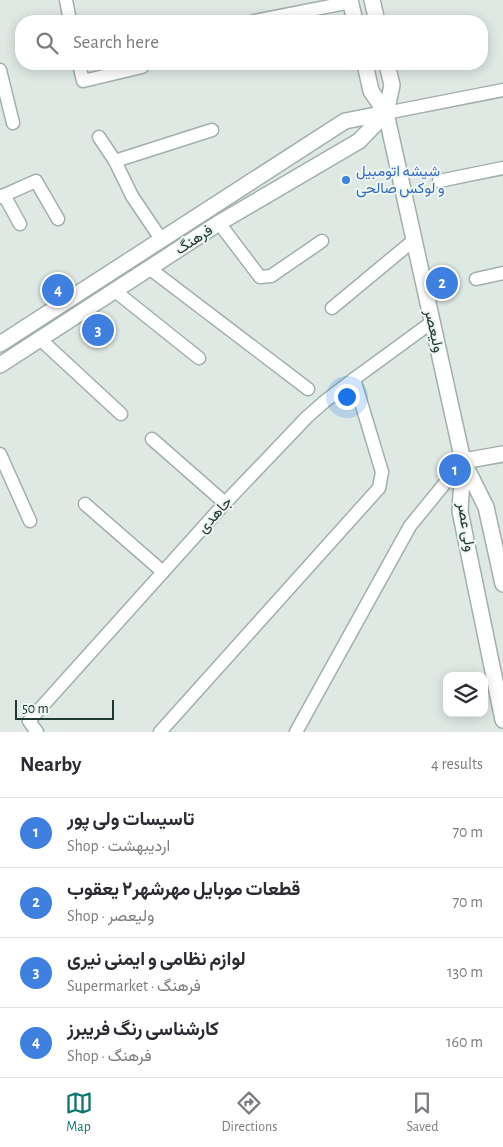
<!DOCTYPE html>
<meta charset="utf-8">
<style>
body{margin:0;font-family:"Alegreya Sans",Vazirmatn,sans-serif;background:#f7f7f7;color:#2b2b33}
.controls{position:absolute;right:15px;bottom:15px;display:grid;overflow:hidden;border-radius:10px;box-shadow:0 2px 12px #0003}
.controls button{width:45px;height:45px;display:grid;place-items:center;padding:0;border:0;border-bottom:1px solid #e1e1e2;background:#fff;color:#2b2b33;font:25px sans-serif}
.scale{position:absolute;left:15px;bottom:12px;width:99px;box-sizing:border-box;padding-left:5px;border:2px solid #203832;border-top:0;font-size:14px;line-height:18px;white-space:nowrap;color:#203832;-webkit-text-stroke:4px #eef6f2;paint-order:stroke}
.you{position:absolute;left:346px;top:396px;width:18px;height:18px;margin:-12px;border:4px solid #fff;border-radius:50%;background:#1a73e8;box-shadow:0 0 0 8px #1a73e833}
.badge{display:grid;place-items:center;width:32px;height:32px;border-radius:50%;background:#0f766e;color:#fff;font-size:16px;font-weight:700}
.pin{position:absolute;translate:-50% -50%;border:2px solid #fff;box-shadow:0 1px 5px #0006}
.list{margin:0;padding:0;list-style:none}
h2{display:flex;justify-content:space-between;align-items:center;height:65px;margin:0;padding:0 20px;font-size:21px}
h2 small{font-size:16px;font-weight:400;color:#7c7c81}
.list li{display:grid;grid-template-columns:32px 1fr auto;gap:15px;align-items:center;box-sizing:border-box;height:70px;padding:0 20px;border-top:1px solid #e1e1e2}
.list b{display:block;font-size:19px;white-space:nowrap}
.list p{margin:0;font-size:16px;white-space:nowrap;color:#7c7c81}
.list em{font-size:16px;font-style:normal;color:#7c7c81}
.icon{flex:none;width:28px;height:28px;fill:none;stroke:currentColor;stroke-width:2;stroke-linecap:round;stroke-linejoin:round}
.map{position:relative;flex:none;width:503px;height:732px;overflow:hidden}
.search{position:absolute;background:#fff;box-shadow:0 2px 12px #0003;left:15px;right:15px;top:15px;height:55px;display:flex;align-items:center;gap:12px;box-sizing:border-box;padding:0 18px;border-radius:20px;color:#7c7c81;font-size:19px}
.sheet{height:345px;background:#fff}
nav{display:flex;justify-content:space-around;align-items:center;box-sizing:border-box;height:70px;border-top:1px solid #e1e1e2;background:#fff;font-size:14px;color:#7c7c81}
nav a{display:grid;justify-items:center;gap:2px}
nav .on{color:#0f766e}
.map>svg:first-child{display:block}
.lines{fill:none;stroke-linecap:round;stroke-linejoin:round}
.minor-casing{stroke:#a1b0ab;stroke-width:15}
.tertiary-casing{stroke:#a1b0ab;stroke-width:18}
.minor{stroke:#fff;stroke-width:12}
.tertiary{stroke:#fff;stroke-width:15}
.shop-dot{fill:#3f7fe0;stroke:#eef6f2;stroke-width:2}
.labels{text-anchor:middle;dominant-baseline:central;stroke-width:4;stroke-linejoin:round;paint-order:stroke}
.shop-label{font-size:15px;fill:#366cbe;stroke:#eef6f2;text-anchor:start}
.street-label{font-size:15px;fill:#203832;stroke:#eef6f2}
</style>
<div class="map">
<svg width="503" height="732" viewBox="0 0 503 732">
<rect width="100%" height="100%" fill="#dee9e4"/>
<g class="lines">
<!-- minor casing -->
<g class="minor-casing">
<g id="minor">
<path d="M66,0L70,21"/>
<path d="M254,21L351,2"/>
<path d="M79,64L83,81L142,67"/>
<path d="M0,70L13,123"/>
<path d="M386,113L503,90"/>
<path d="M99,137L115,161"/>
<path d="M439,181L503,168"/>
<path d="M4,195L20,224"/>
<path d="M0,197L36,181L58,219"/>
<path d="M219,223L260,277L271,276L322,241"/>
<path d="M161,239L132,196L115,161L212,130"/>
<path d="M149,268L308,389"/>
<path d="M476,279L503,273"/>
<path d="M115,291L199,358"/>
<path d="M332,308L414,240"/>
<path d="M40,339L121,414"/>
<path d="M152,439L225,503"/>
<path d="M0,454L30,521"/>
<path d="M85,504L163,572"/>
<path d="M37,732L29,721L225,503L307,417L324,402L354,379L432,322"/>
<path d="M160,732L379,488L382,472L354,379"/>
<path d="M296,732L410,526L463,461"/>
</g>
</g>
<!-- tertiary casing -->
<g class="tertiary-casing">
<g id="tertiary">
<path d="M350,0L355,21"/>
<path d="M372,0L377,21"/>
<path d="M365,64L371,91L386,113L463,461L486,507L503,584"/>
<path d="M386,113L392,85L387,64"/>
<path d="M0,344L345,121L386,113"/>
<path d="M0,365L219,223L359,141L386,113"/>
<path d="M463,461L503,454"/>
<path d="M463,463L460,511L503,720"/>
</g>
</g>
<!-- minor -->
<use href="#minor" class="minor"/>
<!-- tertiary -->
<use href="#tertiary" class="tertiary"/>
</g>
<!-- markers -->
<circle class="shop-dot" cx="346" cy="180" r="5"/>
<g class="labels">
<!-- shop labels -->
<g class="shop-label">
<text x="356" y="171">شیشه اتومبیل<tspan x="356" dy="17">و لوکس صالحی</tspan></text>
</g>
<!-- street labels -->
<g class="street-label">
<text transform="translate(194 240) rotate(-33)">فرهنگ</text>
<text transform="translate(434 331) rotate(77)">ولیعصر</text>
<text transform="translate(215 515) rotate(-48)">جاهدی</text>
<text transform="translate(466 527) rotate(81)">ولی عصر</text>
</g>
</g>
</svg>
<div class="controls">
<button><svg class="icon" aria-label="layers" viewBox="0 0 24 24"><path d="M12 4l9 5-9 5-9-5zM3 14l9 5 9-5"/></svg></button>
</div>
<div class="scale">50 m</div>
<div class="you"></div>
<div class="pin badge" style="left:455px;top:470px;background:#3f7fe0">1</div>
<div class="pin badge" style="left:442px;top:283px;background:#3f7fe0">2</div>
<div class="pin badge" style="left:98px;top:330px;background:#3f7fe0">3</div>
<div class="pin badge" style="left:58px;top:290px;background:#3f7fe0">4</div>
<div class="search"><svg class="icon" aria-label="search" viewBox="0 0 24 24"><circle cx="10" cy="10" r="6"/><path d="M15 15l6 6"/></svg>Search here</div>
</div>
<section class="sheet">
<h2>Nearby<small>4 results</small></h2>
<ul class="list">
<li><span class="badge" style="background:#3f7fe0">1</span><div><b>تاسیسات ولی پور</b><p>Shop · اردیبهشت</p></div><em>70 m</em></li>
<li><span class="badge" style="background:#3f7fe0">2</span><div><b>قطعات موبایل مهرشهر۲ یعقوب</b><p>Shop · ولیعصر</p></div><em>70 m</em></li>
<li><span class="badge" style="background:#3f7fe0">3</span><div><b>لوازم نظامی و ایمنی نیری</b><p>Supermarket · فرهنگ</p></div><em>130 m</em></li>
<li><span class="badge" style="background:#3f7fe0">4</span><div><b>کارشناسی رنگ فریبرز</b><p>Shop · فرهنگ</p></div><em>160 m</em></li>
</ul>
</section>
<nav>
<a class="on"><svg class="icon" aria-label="map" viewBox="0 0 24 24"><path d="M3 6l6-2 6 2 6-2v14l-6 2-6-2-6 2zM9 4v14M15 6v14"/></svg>Map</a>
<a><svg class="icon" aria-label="directions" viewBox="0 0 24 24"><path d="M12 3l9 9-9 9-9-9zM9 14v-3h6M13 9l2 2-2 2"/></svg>Directions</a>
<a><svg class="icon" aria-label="saved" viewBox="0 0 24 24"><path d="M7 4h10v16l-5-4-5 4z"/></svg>Saved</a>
</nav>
